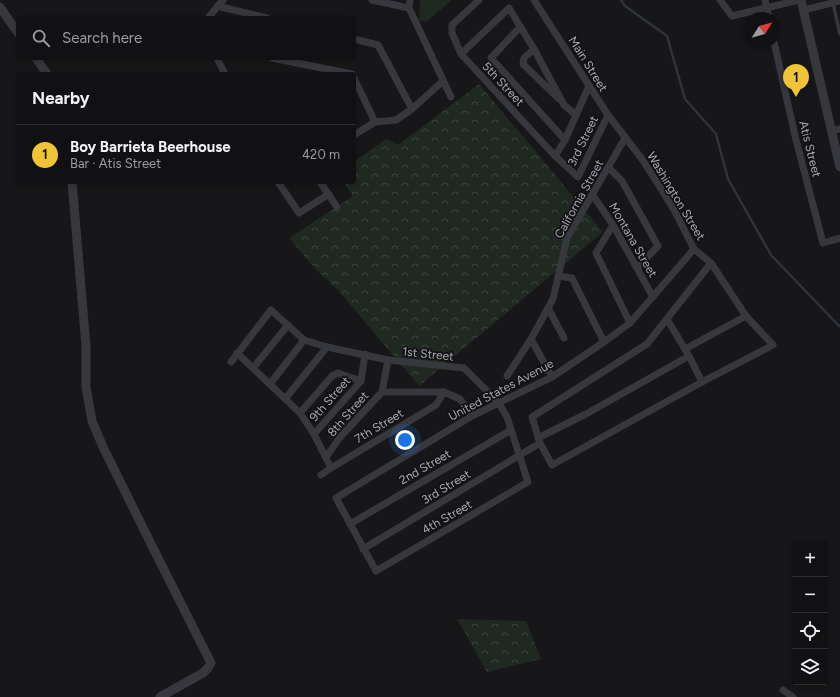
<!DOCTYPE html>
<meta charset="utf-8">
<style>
body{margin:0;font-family:Figtree,sans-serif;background:#1e1e20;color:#f1f3f6}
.controls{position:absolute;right:12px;bottom:12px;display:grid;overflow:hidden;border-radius:4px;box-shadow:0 2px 6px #0003}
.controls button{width:36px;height:36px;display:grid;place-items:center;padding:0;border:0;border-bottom:1px solid #303032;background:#111012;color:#f1f3f6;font:20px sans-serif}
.compass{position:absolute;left:744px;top:12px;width:36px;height:36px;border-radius:50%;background:#111012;box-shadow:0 2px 6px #0003;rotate:53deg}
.you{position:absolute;left:405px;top:440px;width:14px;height:14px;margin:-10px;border:3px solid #fff;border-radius:50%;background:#1a73e8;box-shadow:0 0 0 6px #1a73e833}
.badge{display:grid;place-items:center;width:26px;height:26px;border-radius:50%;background:#efc437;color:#111;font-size:13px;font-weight:700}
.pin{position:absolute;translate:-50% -33px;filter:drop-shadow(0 1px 2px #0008)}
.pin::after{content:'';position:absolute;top:21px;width:14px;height:12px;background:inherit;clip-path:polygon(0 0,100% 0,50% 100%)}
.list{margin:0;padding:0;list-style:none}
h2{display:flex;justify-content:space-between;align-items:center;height:52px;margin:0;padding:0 16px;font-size:17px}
h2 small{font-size:13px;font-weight:400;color:#9c9d9f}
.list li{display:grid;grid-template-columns:26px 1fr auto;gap:12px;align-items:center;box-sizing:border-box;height:60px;padding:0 16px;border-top:1px solid #303032}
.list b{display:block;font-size:15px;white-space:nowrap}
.list p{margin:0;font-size:13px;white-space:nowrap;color:#9c9d9f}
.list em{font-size:13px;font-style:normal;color:#9c9d9f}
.icon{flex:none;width:22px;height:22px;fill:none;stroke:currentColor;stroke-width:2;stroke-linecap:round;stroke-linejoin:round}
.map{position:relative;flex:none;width:840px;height:697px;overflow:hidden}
.search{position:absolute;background:#111012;box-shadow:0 2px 6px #0003;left:16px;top:16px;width:340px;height:44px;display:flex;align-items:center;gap:10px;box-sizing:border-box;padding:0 14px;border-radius:4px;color:#9c9d9f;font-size:15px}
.panel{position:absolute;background:#111012;box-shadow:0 2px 6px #0003;left:16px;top:72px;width:340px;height:112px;border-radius:4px}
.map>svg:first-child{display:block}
.grass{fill:#202822}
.forest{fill:url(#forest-crowns)}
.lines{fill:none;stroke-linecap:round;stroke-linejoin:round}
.stream{stroke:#2d343c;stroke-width:2.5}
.service{stroke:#37383d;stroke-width:3.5}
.minor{stroke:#37383d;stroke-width:7}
.tertiary{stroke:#37383d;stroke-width:9}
.labels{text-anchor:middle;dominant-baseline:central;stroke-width:3.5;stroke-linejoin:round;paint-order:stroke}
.street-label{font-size:12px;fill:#a9acb8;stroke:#121113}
</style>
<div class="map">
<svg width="840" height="697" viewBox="0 0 840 697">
<defs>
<pattern id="forest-crowns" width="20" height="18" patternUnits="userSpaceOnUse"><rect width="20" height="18" fill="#202822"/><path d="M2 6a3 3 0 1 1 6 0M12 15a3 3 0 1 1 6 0" fill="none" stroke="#3e4440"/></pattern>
</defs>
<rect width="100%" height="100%" fill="#171618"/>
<!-- grass -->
<path class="grass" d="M420,0H452L426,22L419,20Z"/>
<!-- forest -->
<g class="forest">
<path d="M479,84L603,232L419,386L337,289L316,270L289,238L353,196L343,182H354V162L386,139L398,145Z"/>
<path d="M457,619L526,621L541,659L487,672Z"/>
</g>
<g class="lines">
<!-- stream -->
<path class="stream" d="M621,0L625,6L667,36L685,99L716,134L728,179L771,255L840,327"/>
<!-- service -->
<path class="service" d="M833,3L840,34"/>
<!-- minor -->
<g class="minor">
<path d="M372,0L409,8"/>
<path d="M410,0L409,8L451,97"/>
<path d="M479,0L452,25V33L461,54L555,156L578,177L608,115"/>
<path d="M534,0L608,115L642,159L673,208L694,249L711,263L746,316L773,345L702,382L552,465L540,443L532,417L647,344L711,263"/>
<path d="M720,0L732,16L799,0"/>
<path d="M765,0L769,18"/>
<path d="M217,6L267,18"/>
<path d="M804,10L840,1"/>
<path d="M208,18L223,0"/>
<path d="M520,27L491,58L565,140"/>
<path d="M354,39L378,45L412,109"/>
<path d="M774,42L796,140L823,243L840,238"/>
<path d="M534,49L524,58L523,64L559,99"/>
<path d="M461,54L509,8L534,49L564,105L576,115"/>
<path d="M217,58L225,74"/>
<path d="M272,58L352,74"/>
<path d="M354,78L375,122"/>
<path d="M831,131L840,129"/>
<path d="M354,135L375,122L396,120L412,109L443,81"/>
<path d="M555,156L565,140L589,86"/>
<path d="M609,168L622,181L658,246L637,268"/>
<path d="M278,182L299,213L329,194"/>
<path d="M320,182L337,207"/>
<path d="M592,194L613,225L653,297"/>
<path d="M613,225L596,253L630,323"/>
<path d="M558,276L572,278L604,342"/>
<path d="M548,308L564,338"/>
<path d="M667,319L689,356L702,382"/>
<path d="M531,339L552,377"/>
<path d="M685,349L746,316"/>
<path d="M237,353L300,413L314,434L331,468"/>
<path d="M231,362L271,310L304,340L327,347L388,360L464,368L499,403L507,417L528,482L376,571L336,498L472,416L552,377L604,342L630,323L694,249"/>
<path d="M253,368L288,325"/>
<path d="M507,376L531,339L553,299L567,238L625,138"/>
<path d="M270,384L304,340"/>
<path d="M382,392H444L460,399L472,416"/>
<path d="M285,399L327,347"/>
<path d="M300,413L332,376L338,373L361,381"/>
<path d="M314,434L361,381L365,354"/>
<path d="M538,438L586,414L689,356"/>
<path d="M326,457L341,436L382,392L388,360"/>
<path d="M321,475L331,468L436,405L444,392"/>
<path d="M350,524L511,430"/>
<path d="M363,549L540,443"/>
<path d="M783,690L793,697"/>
</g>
<!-- tertiary -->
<g class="tertiary">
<path d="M801,0L840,167"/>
<path d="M0,7L18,33"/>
<path d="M36,58L47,74"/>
<path d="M72,182L86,346V387L92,421L103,447L152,546L211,663L208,668L203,673L160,697"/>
</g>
</g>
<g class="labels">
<!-- street labels -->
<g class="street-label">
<text transform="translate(588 64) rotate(58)">Main Street</text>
<text transform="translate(503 84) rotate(47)">5th Street</text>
<text transform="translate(583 141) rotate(-64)">3rd Street</text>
<text transform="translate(810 149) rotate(76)">Atis Street</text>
<text transform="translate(676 196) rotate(59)">Washington Street</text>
<text transform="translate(579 199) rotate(-61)">California Street</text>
<text transform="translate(633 240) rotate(60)">Montana Street</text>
<text transform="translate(428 354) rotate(6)">1st Street</text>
<text transform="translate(501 390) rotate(-28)">United States Avenue</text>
<text transform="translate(330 399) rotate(-49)">9th Street</text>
<text transform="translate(348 414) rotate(-49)">8th Street</text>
<text transform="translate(379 426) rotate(-31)">7th Street</text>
<text transform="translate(425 467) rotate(-30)">2nd Street</text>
<text transform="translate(446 487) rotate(-31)">3rd Street</text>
<text transform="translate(447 517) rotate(-30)">4th Street</text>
</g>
</g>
</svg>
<div class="controls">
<button>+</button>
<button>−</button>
<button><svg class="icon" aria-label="locate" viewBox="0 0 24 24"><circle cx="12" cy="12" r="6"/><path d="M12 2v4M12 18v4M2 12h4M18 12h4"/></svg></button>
<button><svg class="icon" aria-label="layers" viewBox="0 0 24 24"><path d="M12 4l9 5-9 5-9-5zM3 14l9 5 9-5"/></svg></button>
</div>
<svg class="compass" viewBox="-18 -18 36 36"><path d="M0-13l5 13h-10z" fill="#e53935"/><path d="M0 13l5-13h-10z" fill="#9c9d9f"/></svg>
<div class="you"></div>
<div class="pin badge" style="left:796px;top:97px">1</div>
<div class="search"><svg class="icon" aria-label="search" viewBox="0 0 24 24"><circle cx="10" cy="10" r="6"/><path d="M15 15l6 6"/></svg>Search here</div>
<section class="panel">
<h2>Nearby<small></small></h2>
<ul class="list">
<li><span class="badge">1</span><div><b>Boy Barrieta Beerhouse</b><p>Bar · Atis Street</p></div><em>420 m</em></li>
</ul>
</section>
</div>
